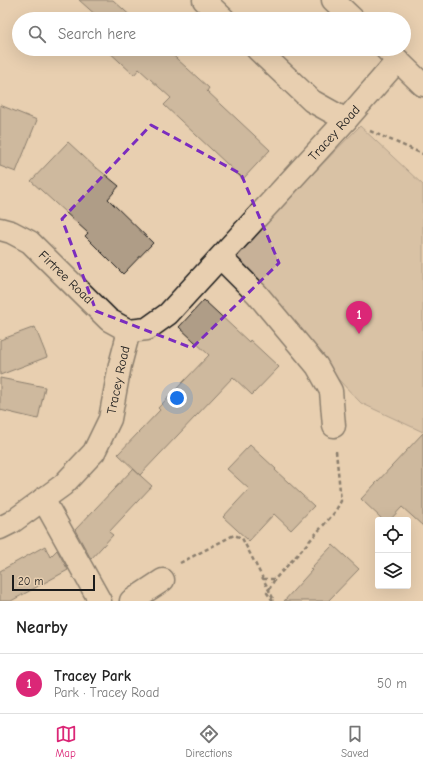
<!DOCTYPE html>
<meta charset="utf-8">
<style>
body{margin:0;font-family:"Comic Neue",sans-serif;background:#f2f2f2;color:#222}
.controls{position:absolute;right:12px;bottom:12px;display:grid;overflow:hidden;border-radius:4px;box-shadow:0 4px 16px #0002}
.controls button{width:36px;height:36px;display:grid;place-items:center;padding:0;border:0;border-bottom:1px solid #e0e0e0;background:#fff;color:#222;font:20px sans-serif}
.scale{position:absolute;left:12px;bottom:10px;width:83px;box-sizing:border-box;padding-left:4px;border:2px solid #1c1c1c;border-top:0;font-size:11px;line-height:14px;white-space:nowrap;color:#1c1c1c;-webkit-text-stroke:3px #e8cfb0;paint-order:stroke}
.you{position:absolute;left:177px;top:398px;width:14px;height:14px;margin:-10px;border:3px solid #fff;border-radius:50%;background:#1a73e8;box-shadow:0 0 0 6px #1a73e833}
.badge{display:grid;place-items:center;width:26px;height:26px;border-radius:50%;background:#db2777;color:#fff;font-size:13px;font-weight:700}
.pin{position:absolute;translate:-50% -33px;filter:drop-shadow(0 1px 2px #0008)}
.pin::after{content:'';position:absolute;top:21px;width:14px;height:12px;background:inherit;clip-path:polygon(0 0,100% 0,50% 100%)}
.list{margin:0;padding:0;list-style:none}
h2{display:flex;justify-content:space-between;align-items:center;height:52px;margin:0;padding:0 16px;font-size:17px}
h2 small{font-size:13px;font-weight:400;color:#767676}
.list li{display:grid;grid-template-columns:26px 1fr auto;gap:12px;align-items:center;box-sizing:border-box;height:60px;padding:0 16px;border-top:1px solid #e0e0e0}
.list b{display:block;font-size:15px;white-space:nowrap}
.list p{margin:0;font-size:13px;white-space:nowrap;color:#767676}
.list em{font-size:13px;font-style:normal;color:#767676}
.icon{flex:none;width:22px;height:22px;fill:none;stroke:currentColor;stroke-width:2;stroke-linecap:round;stroke-linejoin:round}
.map{position:relative;flex:none;width:423px;height:601px;overflow:hidden}
.search{position:absolute;background:#fff;box-shadow:0 4px 16px #0002;left:12px;right:12px;top:12px;height:44px;display:flex;align-items:center;gap:10px;box-sizing:border-box;padding:0 14px;border-radius:22px;color:#767676;font-size:15px}
.sheet{height:112px;background:#fff}
nav{display:flex;justify-content:space-around;align-items:center;box-sizing:border-box;height:56px;border-top:1px solid #e0e0e0;background:#fff;font-size:11px;color:#767676}
nav a{display:grid;justify-items:center;gap:2px}
nav .on{color:#db2777}
.map>svg:first-child{display:block}
.green{fill:#c7b198;stroke:#72665a}
.building{fill:#af9d87;stroke:#1c1c1c}
.lines{fill:none;stroke-linecap:round;stroke-linejoin:round}
.minor-casing{stroke:#1c1c1c;stroke-width:25}
.tertiary-casing{stroke:#1c1c1c;stroke-width:25}
.path{stroke:#1c1c1c;stroke-width:2.5;stroke-dasharray:4 3;stroke-linecap:butt}
.minor{stroke:#e8cfb0;stroke-width:22}
.tertiary{stroke:#e8cfb0;stroke-width:22}
.marked{fill:none;stroke:#7b2cbf;stroke-width:3;stroke-dasharray:8 5;stroke-linejoin:round}
.labels{text-anchor:middle;dominant-baseline:central;stroke-width:3;stroke-linejoin:round;paint-order:stroke}
.street-label{font-size:13px;fill:#1c1c1c;stroke:#e8cfb0}
</style>
<div class="map">
<svg width="423" height="601" viewBox="0 0 423 601">
<rect width="100%" height="100%" fill="#e8cfb0"/>
<filter id="ink" filterUnits="userSpaceOnUse"><feTurbulence type="fractalNoise" baseFrequency=".025" numOctaves="2"/><feDisplacementMap in="SourceGraphic" scale="8" xChannelSelector="R" yChannelSelector="G"/><feConvolveMatrix kernelMatrix="1 2 1 2 8 2 1 2 1" color-interpolation-filters="sRGB"/></filter>
<g filter="url(#ink)">
<!-- green -->
<path class="green" d="M360,126L423,185V432L361,403L228,265L283,204Z"/>
<!-- building -->
<g class="building">
<path d="M79,0H113L134,19H96L98,17Z"/>
<path d="M106,49H166L209,88L207,91L270,150L243,179L164,105L171,98L139,69L134,75Z"/>
<path d="M0,105L37,120L16,172L0,166Z"/>
<path d="M68,142L96,168H97L119,186L108,199L153,243L123,274L85,236L88,233L31,181Z"/>
<path d="M204,300L249,342L250,340L279,367L252,395L233,377L140,475L118,454L160,410L158,408L209,355L179,327Z"/>
<path d="M35,327L47,357L0,375V340Z"/>
<path d="M0,378L45,387L38,419L0,410Z"/>
<path d="M423,433V526L402,507L390,520H383L361,499Z"/>
<path d="M250,445L276,469L275,470L314,506L291,530L274,514L249,541L223,517L249,489L227,469Z"/>
<path d="M133,469L152,486L109,532L113,535L91,559L75,530Z"/>
<path d="M333,545L359,569L328,601H284L312,570L310,569Z"/>
<path d="M45,546L50,557L57,550L68,570L11,601H0V571Z"/>
</g>
<g class="lines">
<!-- minor casing -->
<g class="minor-casing">
<g id="minor">
<path d="M204,0L224,19"/>
<path d="M257,49L312,101L346,120"/>
<path d="M0,229L11,232L30,242L109,320L129,331"/>
<path d="M221,258L257,294L317,366L331,391L334,426"/>
<path d="M43,499L100,601"/>
<path d="M0,528L12,522L63,485L94,452L110,419L120,365L129,331L147,329L168,314L346,120L398,60"/>
<path d="M131,601L163,580"/>
</g>
</g>
<!-- tertiary casing -->
<g class="tertiary-casing">
<g id="tertiary">
<path d="M333,0L353,19"/>
<path d="M386,49L423,85"/>
</g>
</g>
<!-- path -->
<g class="path">
<path d="M370,131L423,154"/>
<path d="M180,563L234,535L242,538L273,598"/>
<path d="M263,579H275"/>
<path d="M273,601L267,593L275,579L298,554L335,512L341,501L336,451"/>
</g>
<!-- minor -->
<use href="#minor" class="minor"/>
<!-- tertiary -->
<use href="#tertiary" class="tertiary"/>
</g>
</g>
<!-- marked area -->
<path d="M0 0H423V601H0ZM151,125L241,174L279,263L192,348L96,311L62,219Z" fill="#e8cfb0" fill-opacity=".55" fill-rule="evenodd"/>
<path class="marked" d="M151,125L241,174L279,263L192,348L96,311L62,219Z"/>
<g class="labels">
<!-- street labels -->
<g class="street-label">
<text transform="translate(334 133) rotate(-48)">Tracey Road</text>
<text transform="translate(66 277) rotate(44)">Firtree Road</text>
<text transform="translate(118 380) rotate(-78)">Tracey Road</text>
</g>
</g>
</svg>
<div class="controls">
<button><svg class="icon" aria-label="locate" viewBox="0 0 24 24"><circle cx="12" cy="12" r="6"/><path d="M12 2v4M12 18v4M2 12h4M18 12h4"/></svg></button>
<button><svg class="icon" aria-label="layers" viewBox="0 0 24 24"><path d="M12 4l9 5-9 5-9-5zM3 14l9 5 9-5"/></svg></button>
</div>
<div class="scale">20 m</div>
<div class="you"></div>
<div class="pin badge" style="left:359px;top:334px">1</div>
<div class="search"><svg class="icon" aria-label="search" viewBox="0 0 24 24"><circle cx="10" cy="10" r="6"/><path d="M15 15l6 6"/></svg>Search here</div>
</div>
<section class="sheet">
<h2>Nearby<small></small></h2>
<ul class="list">
<li><span class="badge">1</span><div><b>Tracey Park</b><p>Park · Tracey Road</p></div><em>50 m</em></li>
</ul>
</section>
<nav>
<a class="on"><svg class="icon" aria-label="map" viewBox="0 0 24 24"><path d="M3 6l6-2 6 2 6-2v14l-6 2-6-2-6 2zM9 4v14M15 6v14"/></svg>Map</a>
<a><svg class="icon" aria-label="directions" viewBox="0 0 24 24"><path d="M12 3l9 9-9 9-9-9zM9 14v-3h6M13 9l2 2-2 2"/></svg>Directions</a>
<a><svg class="icon" aria-label="saved" viewBox="0 0 24 24"><path d="M7 4h10v16l-5-4-5 4z"/></svg>Saved</a>
</nav>
